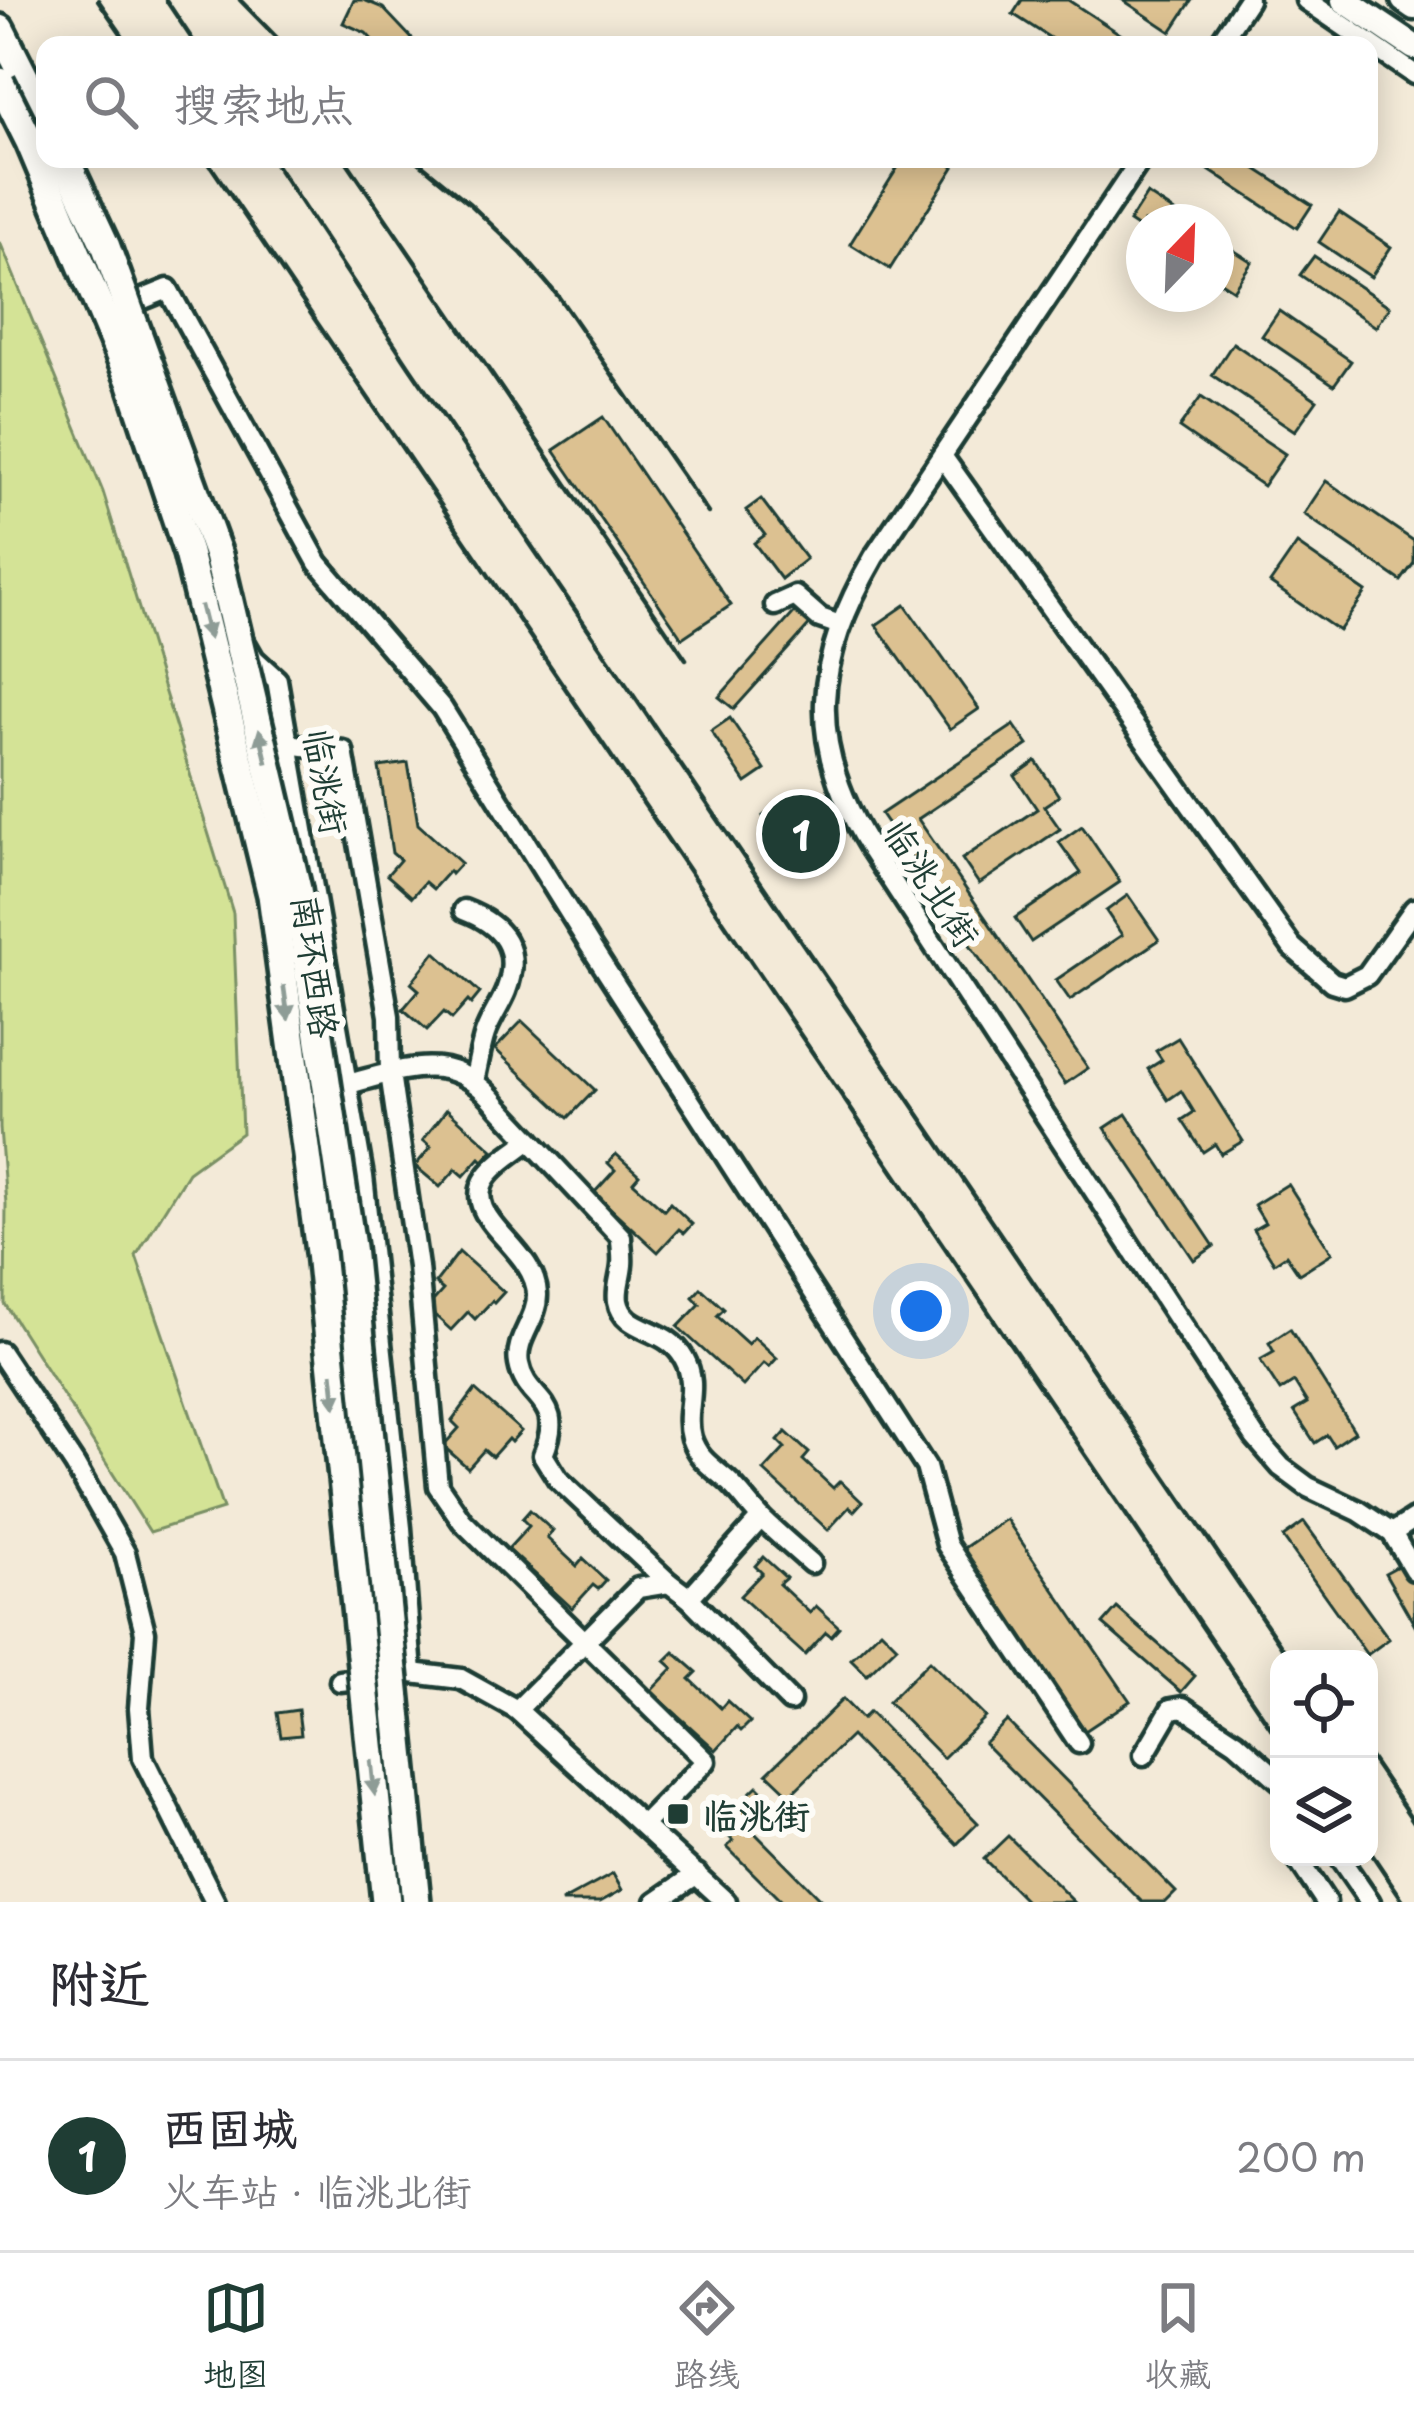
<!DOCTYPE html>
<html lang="zh">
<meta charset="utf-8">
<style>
body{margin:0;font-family:"Playpen Sans","LXGW WenKai TC",sans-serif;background:#f2f2f3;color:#2b2b33}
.controls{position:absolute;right:36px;bottom:36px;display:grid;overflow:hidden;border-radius:24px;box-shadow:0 6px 30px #0003}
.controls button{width:108px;height:108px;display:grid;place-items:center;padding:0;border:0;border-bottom:3px solid #e1e1e2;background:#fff;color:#2b2b33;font:60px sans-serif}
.compass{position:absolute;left:1126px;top:204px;width:108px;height:108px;border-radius:50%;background:#fff;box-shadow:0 6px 30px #0003;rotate:23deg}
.you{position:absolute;left:921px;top:1311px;width:42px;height:42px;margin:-30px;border:9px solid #fff;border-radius:50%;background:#1a73e8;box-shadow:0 0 0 18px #1a73e833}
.badge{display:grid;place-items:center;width:78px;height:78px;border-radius:50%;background:#1f3d34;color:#fff;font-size:39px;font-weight:700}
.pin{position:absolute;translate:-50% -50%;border:6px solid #fff;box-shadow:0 3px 12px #0006}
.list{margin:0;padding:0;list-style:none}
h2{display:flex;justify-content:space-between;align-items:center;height:156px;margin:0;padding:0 48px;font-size:51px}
h2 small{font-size:39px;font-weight:400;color:#7c7c81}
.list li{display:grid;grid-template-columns:78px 1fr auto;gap:36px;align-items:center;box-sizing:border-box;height:192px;padding:0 48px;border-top:3px solid #e1e1e2}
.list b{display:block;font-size:45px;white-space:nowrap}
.list p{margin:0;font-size:39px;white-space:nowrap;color:#7c7c81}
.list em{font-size:39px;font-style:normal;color:#7c7c81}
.icon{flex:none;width:66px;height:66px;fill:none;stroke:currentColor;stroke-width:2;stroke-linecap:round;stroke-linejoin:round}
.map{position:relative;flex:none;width:1414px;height:1902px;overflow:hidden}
.search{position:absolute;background:#fff;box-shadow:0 6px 30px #0003;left:36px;right:36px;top:36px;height:132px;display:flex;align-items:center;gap:30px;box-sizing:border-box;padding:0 42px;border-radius:24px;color:#7c7c81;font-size:45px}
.sheet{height:348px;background:#fff}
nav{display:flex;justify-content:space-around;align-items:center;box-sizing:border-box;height:168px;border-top:3px solid #e1e1e2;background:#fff;font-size:33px;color:#7c7c81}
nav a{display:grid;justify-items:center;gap:6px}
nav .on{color:#1f3d34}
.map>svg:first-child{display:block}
.green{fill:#d4e396;stroke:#7a9065;stroke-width:3}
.building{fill:#dcc191;stroke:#1f3d34;stroke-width:3}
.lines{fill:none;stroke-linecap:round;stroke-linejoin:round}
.minor-casing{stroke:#1f3d34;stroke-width:27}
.major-casing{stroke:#1f3d34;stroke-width:33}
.highway-casing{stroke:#1f3d34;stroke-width:36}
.minor{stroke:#fdfcf7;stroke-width:18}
.major{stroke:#fdfcf7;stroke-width:24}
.highway{stroke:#fdfcf7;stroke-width:27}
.rail{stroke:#1f3d34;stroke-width:4.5}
.highway-bridge-casing{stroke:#1f3d34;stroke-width:36;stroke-linecap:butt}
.highway-bridge{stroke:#fdfcf7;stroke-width:27}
.oneway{fill:#8e9c96}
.poi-dot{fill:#1f3d34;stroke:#fdfcf7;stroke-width:4.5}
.labels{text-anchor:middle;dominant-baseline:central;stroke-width:12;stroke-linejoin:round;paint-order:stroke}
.street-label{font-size:36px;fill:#1f3d34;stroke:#fdfcf7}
.poi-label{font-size:36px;font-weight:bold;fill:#1f3d34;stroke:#fdfcf7;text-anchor:start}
</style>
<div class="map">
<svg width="1414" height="1902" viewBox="0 0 1414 1902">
<rect width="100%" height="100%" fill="#f3ead8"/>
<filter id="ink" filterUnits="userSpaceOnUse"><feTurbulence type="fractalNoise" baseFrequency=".00833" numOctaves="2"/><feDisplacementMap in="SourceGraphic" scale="24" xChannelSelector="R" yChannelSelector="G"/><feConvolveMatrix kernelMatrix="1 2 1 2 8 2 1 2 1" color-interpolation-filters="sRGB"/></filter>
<g filter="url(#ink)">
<!-- green -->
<path class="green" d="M0,242L103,492L233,913L242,1133L188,1172L136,1256L223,1509L150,1532L5,1304L6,1204L0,1128Z"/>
<!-- building -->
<g class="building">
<path d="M354,0H364L383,8L418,45H377L366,33L343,23Z"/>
<path d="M1022,0H1068L1137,45H1061L1013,14Z"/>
<path d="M1123,0H1192L1171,32Z"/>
<path d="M903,159H941L954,167L890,269L850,244Z"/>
<path d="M1192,159H1241L1312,205L1297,228Z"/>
<path d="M1147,194L1190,222H1144V232L1129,222Z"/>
<path d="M1339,212L1391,247L1371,277L1319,242Z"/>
<path d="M1216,239L1252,262L1233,290L1216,279Z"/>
<path d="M1314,256L1390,307L1376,327L1300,275Z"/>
<path d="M1279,311L1351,361L1334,385L1262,336Z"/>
<path d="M1233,343L1317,400L1295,431L1212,375Z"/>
<path d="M1201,397L1285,454L1263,486L1179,428Z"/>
<path d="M603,417L731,605L682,638L554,450Z"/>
<path d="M1326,481L1414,541V563L1401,581L1304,514Z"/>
<path d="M761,499L806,559L781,579L754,543L765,535L746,510Z"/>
<path d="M1297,544L1366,592L1339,631L1270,583Z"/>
<path d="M905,605L979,709L950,729L876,625Z"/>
<path d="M800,606L815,619L734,709L719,697Z"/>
<path d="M730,718L765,770L746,783L711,731Z"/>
<path d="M1014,725L1028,745L918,819L1088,1068L1065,1084L881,814Z"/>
<path d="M1036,761L1059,796L1044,806L1060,829L979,884L962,859L1037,809L1015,776Z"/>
<path d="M408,763L418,824L461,863L451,874L449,871L433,889L425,882L412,897L387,875L400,860L392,853L379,767Z"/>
<path d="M788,798L825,850L800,867L763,816Z"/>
<path d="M1082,826L1120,882L1031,942L1015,918L1081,873L1059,842Z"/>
<path d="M1128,895L1159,940L1070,1000L1056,980L1122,935L1106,911Z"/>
<path d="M435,952L480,993L471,1004L468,1001L452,1019L444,1012L427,1030L403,1009L419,990L411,983Z"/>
<path d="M522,1021L595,1090L568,1118L495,1049Z"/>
<path d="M1178,1038L1243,1141L1221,1154L1215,1144L1203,1152L1182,1120L1194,1112L1181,1091L1168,1100L1148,1069L1162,1060L1156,1051Z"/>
<path d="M447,1109L493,1150L483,1161L480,1158L464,1176L456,1169L440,1187L415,1166L431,1147L423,1140Z"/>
<path d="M1126,1114L1214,1246L1194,1260L1105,1128Z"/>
<path d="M616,1154L639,1175L633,1182L664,1210L670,1203L692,1224L684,1233L679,1229L658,1252L594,1193L615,1170L608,1163Z"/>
<path d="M1288,1184L1332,1253L1299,1274L1286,1255L1274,1263L1253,1230L1265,1223L1254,1205Z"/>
<path d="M459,1252L504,1292L494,1303L492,1301L475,1319L468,1312L451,1330L427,1308L443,1290L435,1283Z"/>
<path d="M701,1288L724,1309L717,1316L748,1344L754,1337L777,1358L769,1367L764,1363L743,1386L678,1327L700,1304L693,1297Z"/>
<path d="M1290,1329L1355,1432L1334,1446L1327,1435L1315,1443L1294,1411L1307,1403L1294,1382L1280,1391L1260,1360L1274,1352L1269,1343Z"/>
<path d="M475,1390L521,1431L511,1442L508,1439L492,1457L484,1450L468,1468L443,1446L459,1428L452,1421Z"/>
<path d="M786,1432L809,1453L803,1460L833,1488L840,1481L862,1502L854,1511L849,1507L828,1530L764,1471L785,1448L778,1441Z"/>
<path d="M530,1510L553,1531L547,1538L577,1566L583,1559L606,1580L598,1589L593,1585L572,1608L508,1549L529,1526L522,1519Z"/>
<path d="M1006,1519L1130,1701L1085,1731L961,1550Z"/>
<path d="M1304,1522L1389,1639L1367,1655L1283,1537Z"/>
<path d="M763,1557L786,1578L779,1584L810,1613L816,1606L839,1627L831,1636L826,1632L805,1655L740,1596L762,1573L755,1566Z"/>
<path d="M1405,1562L1414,1578V1624L1385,1573Z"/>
<path d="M1117,1608L1195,1676L1181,1692L1103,1624Z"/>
<path d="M881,1630L897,1646L867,1675L851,1659Z"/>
<path d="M674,1652L697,1672L690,1679L721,1708L727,1701L750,1722L741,1731L737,1727L716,1750L651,1691L673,1668L665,1661Z"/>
<path d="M929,1661L985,1717L943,1758L888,1702Z"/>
<path d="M843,1699L862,1719L869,1712L978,1823L957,1844L851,1736L790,1795L767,1773Z"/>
<path d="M298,1710L301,1735L281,1737L277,1713Z"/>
<path d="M1007,1721L1176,1892L1166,1902H1142L984,1743Z"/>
<path d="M757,1786L776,1805L751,1829L823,1902H782L727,1847L733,1841L717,1824Z"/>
<path d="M1008,1836L1074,1902H1027L984,1859Z"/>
<path d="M613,1874L622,1890L600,1902H561Z"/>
</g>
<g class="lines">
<!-- minor casing -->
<g class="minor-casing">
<g id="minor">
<path d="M1306,0L1414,74"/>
<path d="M1218,45L1248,0"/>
<path d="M1141,159L874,557C814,661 805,741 869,846L1255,1437L1281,1467L1308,1487L1359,1511L1392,1533L1414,1570"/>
<path d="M121,308L168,289L318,563L442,708L589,944L926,1467L947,1545L1079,1743"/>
<path d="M942,456L1292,947L1332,982L1345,986L1367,975L1414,909"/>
<path d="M775,605L795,596L820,618L840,625"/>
<path d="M246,645L254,659L277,680L363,1176L401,1528L412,1673"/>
<path d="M288,744L343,751L389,1016L390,1073L418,1267L438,1486L462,1521L706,1761L643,1825"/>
<path d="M464,910C503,925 522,949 506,991C500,1006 490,1019 485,1034C480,1049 478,1066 474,1081"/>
<path d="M348,1084C410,1068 453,1048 499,1107L621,1237C621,1246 623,1256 622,1265C621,1277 616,1289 618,1301C624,1334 665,1325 684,1358C700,1387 683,1410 691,1438C698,1459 711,1466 726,1479C740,1491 750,1507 763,1520C779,1535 795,1549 811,1563"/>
<path d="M530,1140C516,1151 497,1162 487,1176C457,1218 535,1246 537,1294C538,1320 514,1339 519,1364C526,1403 567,1398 543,1455L558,1479L669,1583L689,1598L790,1701"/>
<path d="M0,1352L75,1465L125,1553L145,1632L139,1708L143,1758L215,1902"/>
<path d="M1392,1533L1414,1519"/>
<path d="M689,1598L761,1518"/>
<path d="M340,1681L412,1673L461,1679L517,1710L726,1902"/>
<path d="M517,1710L638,1588L669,1583"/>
<path d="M1144,1755L1171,1709L1183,1707L1236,1742L1279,1780"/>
<path d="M1296,1857L1326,1902"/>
<path d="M1339,1857L1370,1902"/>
<path d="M656,1902L697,1874"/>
</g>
</g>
<!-- major casing -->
<g class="major-casing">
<g id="major">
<path d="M1344,0L1414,47"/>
<path d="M1404,0L1414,7"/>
</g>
</g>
<!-- highway casing -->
<g class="highway-casing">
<path id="highway" d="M0,29L45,118"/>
</g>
<!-- minor -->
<use href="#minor" class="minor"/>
<!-- major -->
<use href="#major" class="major"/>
<!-- highway -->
<use href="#highway" class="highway"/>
<!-- rail -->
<g class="rail">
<path d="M98,0L129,45"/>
<path d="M166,0L196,45"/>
<path d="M240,0L284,45"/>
<path d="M206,159L1279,1740"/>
<path d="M272,159L409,366L1290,1659"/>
<path d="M345,159L686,659"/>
<path d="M415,159L470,204L522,254L558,296L708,513"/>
<path d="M1369,1756L1414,1822"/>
<path d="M1369,1850L1404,1902"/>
</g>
<!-- highway-bridge casing -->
<g class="highway-bridge-casing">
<g id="highway-bridge">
<path d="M0,82L30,142L132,384L188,553L272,895L320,1252L386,1902"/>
<path d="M65,159L106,247L218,555L297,889L351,1247L416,1902"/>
</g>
</g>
<!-- highway-bridge -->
<use href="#highway-bridge" class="highway-bridge"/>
</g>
<!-- one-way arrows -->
<defs><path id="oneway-solid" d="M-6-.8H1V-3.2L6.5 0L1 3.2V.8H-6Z" transform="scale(3)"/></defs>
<g class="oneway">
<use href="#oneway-solid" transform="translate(205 622) rotate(76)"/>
<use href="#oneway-solid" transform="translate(263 746) rotate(-103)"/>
<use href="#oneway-solid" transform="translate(286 1003) rotate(82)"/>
<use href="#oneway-solid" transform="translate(334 1390) rotate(84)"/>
<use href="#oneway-solid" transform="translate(373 1778) rotate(84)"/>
</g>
</g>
<!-- markers -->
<rect class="poi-dot" x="666" y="1802" width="24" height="24" rx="6"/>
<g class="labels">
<!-- street labels -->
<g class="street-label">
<text transform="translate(328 781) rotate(80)">临洮街</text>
<text transform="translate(933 882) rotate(57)">临洮北街</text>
<text transform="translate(317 966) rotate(82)">南环西路</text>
</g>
<!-- poi labels -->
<g class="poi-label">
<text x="702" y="1814">临洮街</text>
</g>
</g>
</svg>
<div class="controls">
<button><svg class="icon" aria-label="locate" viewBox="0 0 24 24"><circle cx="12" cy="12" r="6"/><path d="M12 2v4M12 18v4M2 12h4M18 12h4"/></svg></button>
<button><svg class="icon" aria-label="layers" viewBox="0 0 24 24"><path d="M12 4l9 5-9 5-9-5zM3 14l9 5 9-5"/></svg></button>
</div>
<svg class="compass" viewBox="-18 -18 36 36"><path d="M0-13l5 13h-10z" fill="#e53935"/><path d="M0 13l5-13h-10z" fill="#7c7c81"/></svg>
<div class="you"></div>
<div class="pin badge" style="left:801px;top:834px">1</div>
<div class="search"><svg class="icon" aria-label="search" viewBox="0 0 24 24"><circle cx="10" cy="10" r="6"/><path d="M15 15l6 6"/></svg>搜索地点</div>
</div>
<section class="sheet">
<h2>附近<small></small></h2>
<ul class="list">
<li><span class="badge">1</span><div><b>西固城</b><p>火车站 · 临洮北街</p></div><em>200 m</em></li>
</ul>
</section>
<nav>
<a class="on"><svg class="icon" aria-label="map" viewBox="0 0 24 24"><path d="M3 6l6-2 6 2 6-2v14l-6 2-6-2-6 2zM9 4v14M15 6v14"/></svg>地图</a>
<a><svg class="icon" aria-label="directions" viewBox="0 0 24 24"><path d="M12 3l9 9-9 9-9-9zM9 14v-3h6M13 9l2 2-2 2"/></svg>路线</a>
<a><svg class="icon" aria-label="saved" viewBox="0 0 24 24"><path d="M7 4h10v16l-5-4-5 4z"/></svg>收藏</a>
</nav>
